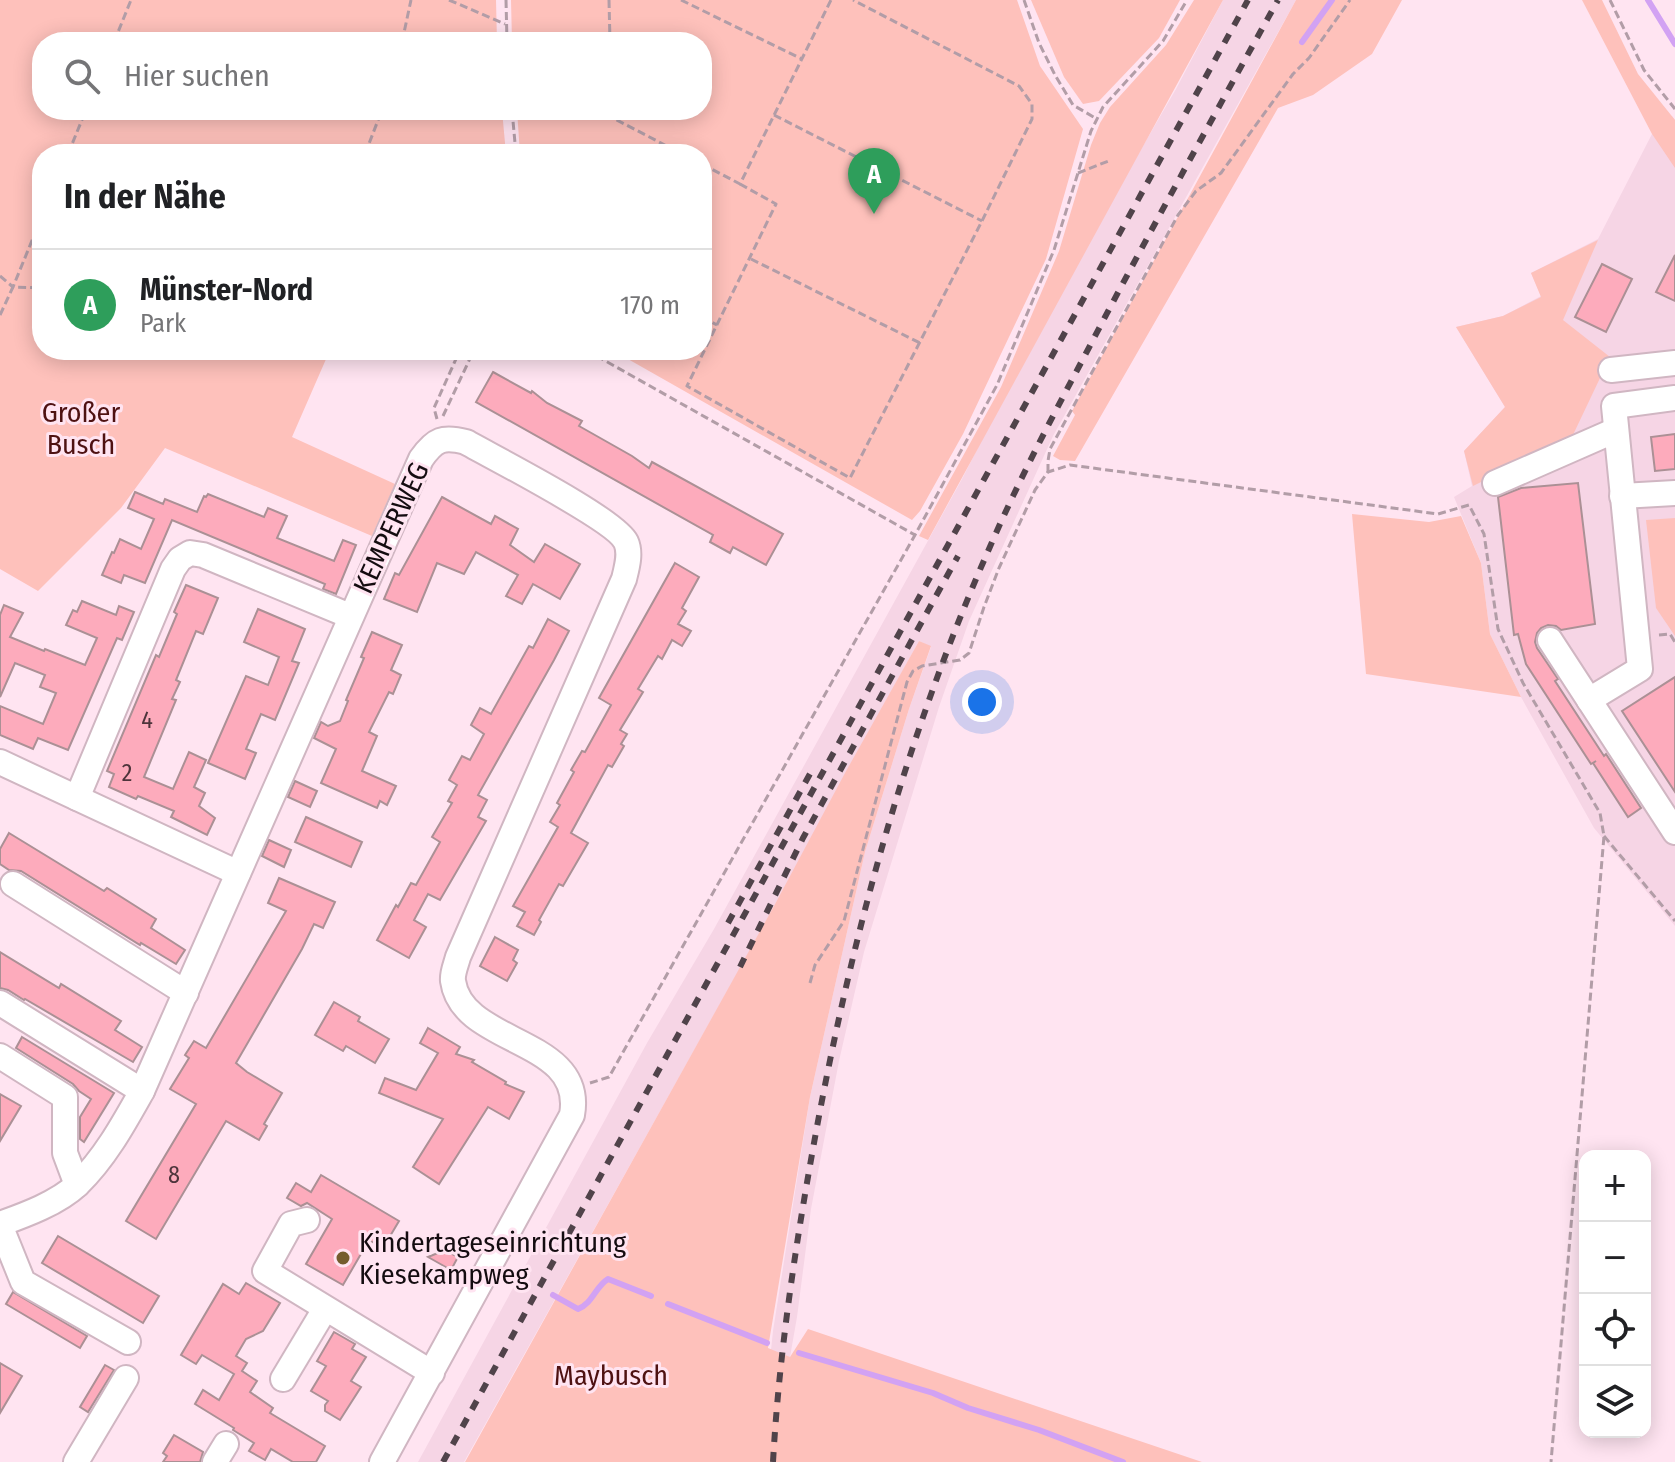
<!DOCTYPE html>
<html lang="de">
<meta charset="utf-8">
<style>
body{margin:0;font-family:"Fira Sans Condensed",sans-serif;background:#f2f2f2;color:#202124}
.controls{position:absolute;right:24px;bottom:24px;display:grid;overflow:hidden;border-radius:16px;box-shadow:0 4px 20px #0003}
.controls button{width:72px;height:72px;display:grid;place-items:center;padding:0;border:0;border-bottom:2px solid #e0e0e0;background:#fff;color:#202124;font:40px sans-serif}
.you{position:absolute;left:982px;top:702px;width:28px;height:28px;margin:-20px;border:6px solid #fff;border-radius:50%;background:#1a73e8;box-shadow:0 0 0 12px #1a73e833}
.badge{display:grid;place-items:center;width:52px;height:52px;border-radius:50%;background:#ea580c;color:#fff;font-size:26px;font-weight:700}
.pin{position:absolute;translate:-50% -66px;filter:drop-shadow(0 2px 4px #0008)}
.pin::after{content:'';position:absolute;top:42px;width:28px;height:24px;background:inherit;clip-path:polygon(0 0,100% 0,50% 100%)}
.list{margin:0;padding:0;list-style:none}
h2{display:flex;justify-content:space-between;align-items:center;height:104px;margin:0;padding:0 32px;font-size:34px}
h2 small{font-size:26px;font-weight:400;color:#757577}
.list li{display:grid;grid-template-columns:52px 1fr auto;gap:24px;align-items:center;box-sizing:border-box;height:112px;padding:0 32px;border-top:2px solid #e0e0e0}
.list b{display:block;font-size:30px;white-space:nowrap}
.list p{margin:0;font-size:26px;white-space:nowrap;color:#757577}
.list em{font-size:26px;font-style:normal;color:#757577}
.icon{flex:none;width:44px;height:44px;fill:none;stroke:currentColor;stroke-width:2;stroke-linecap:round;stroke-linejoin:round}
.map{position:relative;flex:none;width:1675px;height:1462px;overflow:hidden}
.search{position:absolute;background:#fff;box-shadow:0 4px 20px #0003;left:32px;top:32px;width:680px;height:88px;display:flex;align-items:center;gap:20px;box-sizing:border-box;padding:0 28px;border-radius:32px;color:#757577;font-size:30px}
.panel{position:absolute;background:#fff;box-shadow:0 4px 20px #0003;left:32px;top:144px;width:680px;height:216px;border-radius:32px}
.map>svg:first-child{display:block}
.built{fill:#f6d5e5}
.green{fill:#fec1bb}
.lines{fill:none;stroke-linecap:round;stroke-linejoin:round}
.stream{stroke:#d2a2f3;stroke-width:6}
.building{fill:#fdabbc;stroke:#ab9095;stroke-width:2}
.minor-casing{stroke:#d0b6c2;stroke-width:28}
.path{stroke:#b29da7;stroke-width:3;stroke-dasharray:8 4;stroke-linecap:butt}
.minor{stroke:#fff;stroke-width:24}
.rail{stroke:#50434a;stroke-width:6;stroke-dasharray:10 10;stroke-linecap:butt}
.poi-dot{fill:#755c2d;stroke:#ffe4f1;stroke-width:3}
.labels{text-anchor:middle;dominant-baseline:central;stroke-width:6;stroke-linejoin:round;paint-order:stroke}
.number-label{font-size:24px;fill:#4e343b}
.park-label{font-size:28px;fill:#4e1111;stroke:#ffe4f1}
.street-label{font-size:28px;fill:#140c10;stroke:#ffe4f1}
.poi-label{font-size:28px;fill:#140c10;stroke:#ffe4f1;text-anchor:start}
</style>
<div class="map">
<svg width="1675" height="1462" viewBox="0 0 1675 1462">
<rect width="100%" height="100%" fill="#ffe4f1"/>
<!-- built -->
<g class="built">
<path d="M1223,0H1296L1053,436L969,621L939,707L864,952L839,1061L811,1209L797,1317L790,1357L768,1379L773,1331L810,1097L865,852L909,709L931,647L919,641L749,952L464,1462H418L647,1043L714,929L962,479L1049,308L1176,89Z"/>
<path d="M1672,116L1675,120V926L1594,828L1521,697L1490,634L1481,563L1454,497L1472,486L1464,451L1505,407L1456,327L1503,316L1541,296L1531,273L1598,239L1652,134Z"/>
</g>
<!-- green -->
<g class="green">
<path d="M0,0H496L497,42H42V110H502L506,154H42V350H330L292,437L395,484L372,536L165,448L121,508L38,591L0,569Z"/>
<path d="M511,0H1017L1040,66L1083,129L1046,259L963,434L920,511L912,520L612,350H702V154H520L517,110H702V42H512Z"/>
<path d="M1031,0H1180L1159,38L1099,101L1083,104L1064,77Z"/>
<path d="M1194,0H1223L928,540L919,536L1001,387L1059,251L1091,145L1100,123L1110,107L1166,45Z"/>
<path d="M1296,0H1402L1372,54L1313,95L1278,108L1075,461L1060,460L1053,456L1075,415L1072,411Z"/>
<path d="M1582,0H1602L1638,74L1675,120V168L1652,134Z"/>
<path d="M1598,240L1563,320L1610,357L1572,437L1473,486L1464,451L1505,407L1456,327L1503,316L1541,297L1531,273Z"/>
<path d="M1352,514L1429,522L1461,516L1481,563L1490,634L1521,697L1366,674Z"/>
<path d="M1675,518V636L1656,608L1646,520Z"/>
<path d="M919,641L931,646L909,709L865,852L810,1097L768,1348L790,1357L808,1329L1202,1462H465L774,906L845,773Z"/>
</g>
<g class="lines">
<!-- stream -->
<g class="stream">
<path d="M1648,0L1675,44"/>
<path d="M1302,42L1332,0"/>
<path d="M553,1295L578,1309C593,1303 595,1287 608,1279L651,1296"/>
<path d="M668,1304L767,1343"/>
<path d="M799,1353L933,1393L968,1408L1039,1430L1123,1462"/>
</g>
</g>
<!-- building -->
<g class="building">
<path d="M1675,255V301L1656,292Z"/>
<path d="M1602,264L1632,279L1606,332L1575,317Z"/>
<path d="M493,372L531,393L532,391L547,403L582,421L579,426L632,456L649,468L652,462L783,534L766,565L733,547L730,553L710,542L713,535L476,402Z"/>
<path d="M1675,434V469L1655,471L1651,437Z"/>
<path d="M1578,483L1595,624L1561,630L1556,626L1548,625L1541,628L1537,633L1535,642L1537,648L1558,679L1555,681L1604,756L1606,754L1641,808L1628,817L1593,763L1596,761L1591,764L1526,664L1518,634L1514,635L1498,497L1521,488Z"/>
<path d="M135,492L163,504L165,499L197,512L204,496L206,497L208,494L264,517L268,508L287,516L277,538L334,561L343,540L356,545L336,594L323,589L325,584L172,520L145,583L124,575L121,583L102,575L112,552L114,553L120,539L141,549L154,519L128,508Z"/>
<path d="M442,497L491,524L495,516L518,529L510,545L534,562L545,544L580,564L560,599L533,584L522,604L506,596L518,575L476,552L464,574L437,563L417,612L384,599L395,573L399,575Z"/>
<path d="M675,563L699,577L682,608L686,611L678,624L691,631L682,646L672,640L662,659L658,656L638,689L643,692L620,730L627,734L621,744L624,746L612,767L608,765L571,833L588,843L563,886L559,884L539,920L541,922L534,935L517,926L525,912L513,906L558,827L550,822L560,805L557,803L574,772L571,770L582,751L585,752L611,705L599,698Z"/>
<path d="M186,585L218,598L203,634L196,631L176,680L180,682L172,699L176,700L144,777L173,789L189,752L206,760L194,787L205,793L199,806L215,818L207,835L171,817L174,811L138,796L136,799L109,787L114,774L107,771L156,655L159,657L177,614L174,612Z"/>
<path d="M82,601L116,615L119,606L134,612L122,640L117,638L68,750L38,738L33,749L0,735V706L43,724L56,693L40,687L45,675L15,663L0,697V615L4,605L23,613L10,637L44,651L45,649L85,665L97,638L66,625L73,610L77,612Z"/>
<path d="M258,609L305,629L292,661L299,663L275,720L261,714L246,749L256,753L245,779L208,763L246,676L268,685L279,657L244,642Z"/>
<path d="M548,619L569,631L554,660L478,795L487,800L478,817L486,821L440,900L428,894L414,920L426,927L409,958L377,940L396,905L398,907L411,883L416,885L440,842L432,837L452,803L448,801L457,785L449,780L462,756L470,760L484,734L471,725L480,708L491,714L529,646L533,648Z"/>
<path d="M372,632L402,645L391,670L401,675L393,694L389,692L369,732L377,736L362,771L396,786L387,805L380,801L377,808L321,783L336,749L314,738L321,722L328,726L340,721L348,701L346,700L364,658L361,657Z"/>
<path d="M1675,677V792L1622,711Z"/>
<path d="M295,781L317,791L310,807L288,797Z"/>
<path d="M306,817L362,842L351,867L295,842Z"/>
<path d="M9,833L104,891L107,888L156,919L151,928L185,950L176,964L141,943L140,945L21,871L9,870L0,864V849Z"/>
<path d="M269,840L291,850L284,867L262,856Z"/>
<path d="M279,878L335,902L323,928L314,924L302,949L236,1063L247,1072L282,1093L264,1124L267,1126L259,1140L226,1121L156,1239L126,1221L196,1104L170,1089L189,1058L185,1055L194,1041L206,1048L286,911L268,903Z"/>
<path d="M495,937L518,950L513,960L517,963L507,981L480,966Z"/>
<path d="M0,952L59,988L61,984L121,1021L115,1030L142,1047L133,1062L25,999L24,1000L8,990L0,988Z"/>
<path d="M334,1002L360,1017L358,1021L389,1039L375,1063L346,1046L343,1051L315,1035Z"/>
<path d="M428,1028L460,1047L456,1054L474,1060L472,1062L506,1082L505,1084L524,1092L509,1119L488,1107L439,1184L413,1167L443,1119L379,1093L385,1078L416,1090L438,1053L420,1043Z"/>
<path d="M22,1037L114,1093L84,1142L80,1139V1117L91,1099L79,1091L73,1084L16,1048Z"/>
<path d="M0,1094L21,1106L0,1141Z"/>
<path d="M321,1175L399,1221L383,1248L369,1240L343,1285L306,1264L332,1219L307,1203L301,1206L287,1198L296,1183L311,1192Z"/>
<path d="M58,1236L159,1296L143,1323L42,1263Z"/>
<path d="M445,1250L458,1257L451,1270L428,1257Z"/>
<path d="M246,1283L280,1303L263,1331L246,1339L236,1356L247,1363L242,1371L257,1381L250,1392L273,1408L270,1413L325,1446L316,1462H293L271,1449L265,1460L249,1451L254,1443L233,1430L234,1428L195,1404L203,1390L219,1400L234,1374L202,1355L196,1364L181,1355L223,1284L239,1294Z"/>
<path d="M13,1292L87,1336L80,1348L6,1304Z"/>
<path d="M334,1332L355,1344L352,1349L366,1357L351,1381L361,1387L340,1420L325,1411V1405L328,1401L311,1391L326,1366L317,1361Z"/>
<path d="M0,1363L22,1376L0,1413Z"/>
<path d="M105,1365L114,1370L88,1412L80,1407Z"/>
<path d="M174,1435L203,1452L200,1462H163L167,1456L163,1453Z"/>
</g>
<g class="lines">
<!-- minor casing -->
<g class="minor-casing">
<g id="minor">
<path d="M1611,370L1675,363"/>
<path d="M1495,483L1616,430"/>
<path d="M1622,496L1675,493"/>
<path d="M1550,640L1675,832"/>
<path d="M1589,700L1640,669L1614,406L1675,398"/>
<path d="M0,762L238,873"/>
<path d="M77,798L173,569L180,559L190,553L203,555L350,616"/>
<path d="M13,884L186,993"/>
<path d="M0,1003L142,1091"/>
<path d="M0,1056L65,1097V1153L77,1185"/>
<path d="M307,1220L291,1224L265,1271L432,1373"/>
<path d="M0,1224C25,1215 58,1203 78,1184C105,1158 124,1123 142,1091L421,459C435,439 443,436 466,442C494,458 616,520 626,542C631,553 627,567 624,579L458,957C456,965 452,973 453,981C462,1046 586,1037 572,1115L382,1462"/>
<path d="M0,1225L23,1282L128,1342"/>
<path d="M283,1379L325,1309"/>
<path d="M76,1462L126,1378"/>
<path d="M215,1462L226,1444"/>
</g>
</g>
<!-- path -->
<g class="path">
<path d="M449,0L505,24"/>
<path d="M506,0L507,42"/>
<path d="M609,0L610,42"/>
<path d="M681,0L802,59"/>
<path d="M1024,0L1039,43L1055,75L1073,105L1097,119"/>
<path d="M1610,0L1644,70L1675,109"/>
<path d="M114,42L131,0"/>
<path d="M402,42L411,0"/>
<path d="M512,110L516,154"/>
<path d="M613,110V118L682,154"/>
<path d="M774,115L982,221"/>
<path d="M68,154L86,110"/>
<path d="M365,154L382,110"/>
<path d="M385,154L398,147L426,154"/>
<path d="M702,164L740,184L831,0"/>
<path d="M1078,173L1111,160"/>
<path d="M740,184L776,204L687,386L850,478L982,221L1032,119V104L1019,86L853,0"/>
<path d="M751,259L920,343"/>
<path d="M0,276L13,287L42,216"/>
<path d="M0,315L13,287L42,288"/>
<path d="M702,317L717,325"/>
<path d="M586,350L915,535"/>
<path d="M443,416L474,350"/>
<path d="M437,419L434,408L460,350"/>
<path d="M1048,472V461L1050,449L1178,215L1196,191L1221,173L1293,74L1309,58L1350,0"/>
<path d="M1659,635L1670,634L1675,642"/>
<path d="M1604,836L1675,921"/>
<path d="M810,983L815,965L844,921L907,682L913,671L922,666L960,660L969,653L984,607L999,568L1035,490L1048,472L1070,465L1438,514L1469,505L1484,534L1498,629L1523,683L1600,813L1604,836L1551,1462"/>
<path d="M590,1083L609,1077L915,535L997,385L1054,250L1091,131L1103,107L1163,41L1187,0"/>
</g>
<!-- minor -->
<use href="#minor" class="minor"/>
<!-- rail -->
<g class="rail">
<path d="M728,923L811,772"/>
<path d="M740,967L803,838L958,556"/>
<path d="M443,1462L1248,0"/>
<path d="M773,1462C779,1355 795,1248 814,1143C851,939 905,739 989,549C1017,484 1050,421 1083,359C1146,238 1212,119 1278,0"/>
</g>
</g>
<!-- markers -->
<circle class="poi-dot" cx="343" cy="1258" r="8"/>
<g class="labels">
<!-- number labels -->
<g class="number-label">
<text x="147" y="720">4</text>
<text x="127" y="773">2</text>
<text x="174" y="1175">8</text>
</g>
<!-- park labels -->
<g class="park-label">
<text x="81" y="412">Großer<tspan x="81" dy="32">Busch</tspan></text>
<text x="611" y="1375">Maybusch</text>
</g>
<!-- street labels -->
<g class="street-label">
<text transform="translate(391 528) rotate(-65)">KEMPERWEG</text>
</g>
<!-- poi labels -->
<g class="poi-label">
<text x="359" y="1242">Kindertageseinrichtung<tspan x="359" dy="32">Kiesekampweg</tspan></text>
</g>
</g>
</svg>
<div class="controls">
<button>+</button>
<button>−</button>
<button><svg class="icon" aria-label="locate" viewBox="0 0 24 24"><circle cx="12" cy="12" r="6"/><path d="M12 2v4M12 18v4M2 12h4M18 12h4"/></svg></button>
<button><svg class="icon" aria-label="layers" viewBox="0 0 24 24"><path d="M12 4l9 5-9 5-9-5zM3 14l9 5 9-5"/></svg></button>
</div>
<div class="you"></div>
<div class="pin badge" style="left:874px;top:214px;background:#2e9e5b">A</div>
<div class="search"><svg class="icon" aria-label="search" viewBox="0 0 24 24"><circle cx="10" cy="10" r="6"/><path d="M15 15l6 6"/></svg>Hier suchen</div>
<section class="panel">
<h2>In der Nähe<small></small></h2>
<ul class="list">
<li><span class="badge" style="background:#2e9e5b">A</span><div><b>Münster-Nord</b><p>Park</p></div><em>170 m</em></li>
</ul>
</section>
</div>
